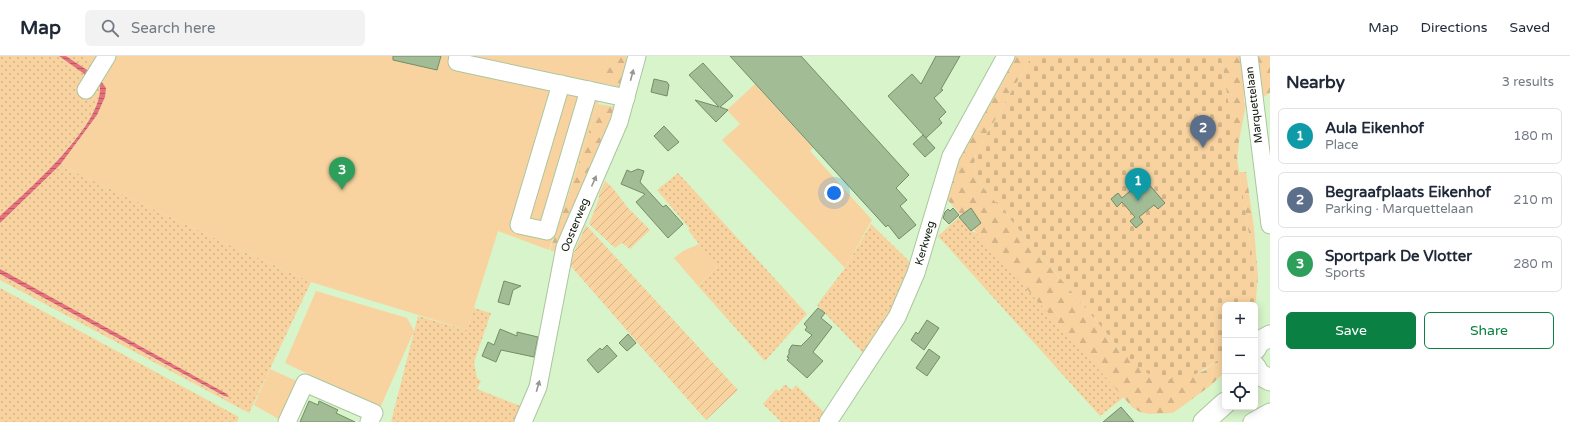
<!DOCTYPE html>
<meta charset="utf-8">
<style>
body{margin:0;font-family:"Varela Round",sans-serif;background:#f2f2f3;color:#1f2937}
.controls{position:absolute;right:12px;bottom:12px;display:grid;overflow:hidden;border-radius:6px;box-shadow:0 2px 10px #0003}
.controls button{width:36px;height:36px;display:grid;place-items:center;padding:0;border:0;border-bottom:1px solid #e0e1e3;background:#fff;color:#1f2937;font:20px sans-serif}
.you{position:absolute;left:834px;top:137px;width:14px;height:14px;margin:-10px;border:3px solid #fff;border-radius:50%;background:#1a73e8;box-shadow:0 0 0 6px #1a73e833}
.badge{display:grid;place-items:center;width:26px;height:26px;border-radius:50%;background:#0b8043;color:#fff;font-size:13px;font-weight:700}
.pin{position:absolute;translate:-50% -33px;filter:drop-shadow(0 1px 2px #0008)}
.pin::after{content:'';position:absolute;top:21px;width:14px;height:12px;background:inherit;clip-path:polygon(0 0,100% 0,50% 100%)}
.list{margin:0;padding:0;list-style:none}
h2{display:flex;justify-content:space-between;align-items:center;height:52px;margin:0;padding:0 16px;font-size:17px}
h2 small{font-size:13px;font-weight:400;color:#747a83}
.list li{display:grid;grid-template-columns:26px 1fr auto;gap:12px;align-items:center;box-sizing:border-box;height:56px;margin:0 8px 8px;padding:0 8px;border:1px solid #e0e1e3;border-radius:6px}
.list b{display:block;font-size:15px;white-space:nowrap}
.list p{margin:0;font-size:13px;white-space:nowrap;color:#747a83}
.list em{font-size:13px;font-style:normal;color:#747a83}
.actions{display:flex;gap:8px;padding:12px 16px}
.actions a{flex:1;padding:9px 0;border:1px solid #0b8043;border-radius:6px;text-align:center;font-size:14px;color:#0b8043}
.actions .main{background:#0b8043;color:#fff}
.icon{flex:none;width:22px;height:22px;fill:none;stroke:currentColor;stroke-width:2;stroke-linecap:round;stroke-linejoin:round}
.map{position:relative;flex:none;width:1270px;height:366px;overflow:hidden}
header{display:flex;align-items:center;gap:24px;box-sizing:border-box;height:56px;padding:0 20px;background:#fff;border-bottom:1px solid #e0e1e3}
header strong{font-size:19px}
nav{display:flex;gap:22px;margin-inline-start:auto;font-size:14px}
.search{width:280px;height:36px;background:#f2f2f3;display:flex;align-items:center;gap:10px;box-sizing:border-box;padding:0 14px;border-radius:6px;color:#747a83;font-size:15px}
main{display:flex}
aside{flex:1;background:#fff}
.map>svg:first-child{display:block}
.grass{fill:url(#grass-dots)}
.forest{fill:url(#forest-firs)}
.cemetery{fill:url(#cemetery-stones)}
.garden{fill:url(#garden-furrows)}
.pitch{fill:#f8d3a0}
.water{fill:url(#water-rules)}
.building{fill:#a2bd95;stroke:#738d66}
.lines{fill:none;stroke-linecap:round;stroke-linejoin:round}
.minor-casing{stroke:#abc69e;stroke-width:19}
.major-casing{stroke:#abc69e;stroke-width:23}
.minor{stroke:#fff;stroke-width:17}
.major{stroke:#fff;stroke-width:21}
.oneway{fill:#939790}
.labels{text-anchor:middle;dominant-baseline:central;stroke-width:3;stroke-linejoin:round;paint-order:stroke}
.street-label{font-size:11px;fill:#0e1708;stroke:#fff}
</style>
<header>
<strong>Map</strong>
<div class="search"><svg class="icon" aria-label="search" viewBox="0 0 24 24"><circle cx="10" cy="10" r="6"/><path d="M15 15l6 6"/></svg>Search here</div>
<nav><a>Map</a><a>Directions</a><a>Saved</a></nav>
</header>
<main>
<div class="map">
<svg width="1270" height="366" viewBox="0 0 1270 366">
<defs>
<pattern id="grass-dots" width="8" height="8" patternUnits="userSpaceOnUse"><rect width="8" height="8" fill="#f8d3a0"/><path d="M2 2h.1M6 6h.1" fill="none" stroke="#d3b488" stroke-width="1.8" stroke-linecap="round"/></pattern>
<pattern id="forest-firs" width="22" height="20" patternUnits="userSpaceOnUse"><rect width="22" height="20" fill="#f8d3a0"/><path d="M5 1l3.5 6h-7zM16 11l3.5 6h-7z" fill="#d3b488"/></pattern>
<pattern id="cemetery-stones" width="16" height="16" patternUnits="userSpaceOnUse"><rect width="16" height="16" fill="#f8d3a0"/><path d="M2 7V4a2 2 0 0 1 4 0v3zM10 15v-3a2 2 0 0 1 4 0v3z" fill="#d3b488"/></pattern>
<pattern id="garden-furrows" width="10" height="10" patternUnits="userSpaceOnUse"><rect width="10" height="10" fill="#f8d3a0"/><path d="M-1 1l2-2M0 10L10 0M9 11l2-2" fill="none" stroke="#d3b488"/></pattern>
<pattern id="water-rules" width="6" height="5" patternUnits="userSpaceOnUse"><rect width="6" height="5" fill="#e7707d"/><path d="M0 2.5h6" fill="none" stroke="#ba5b64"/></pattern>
</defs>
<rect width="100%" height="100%" fill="#d8f4ca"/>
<!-- grass -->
<g class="grass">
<path d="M0,0H59L97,27L100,31C101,70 28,134 0,160Z"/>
<path d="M66,0H100L91,17Z"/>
<path d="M60,109L223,186L311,226L249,357L0,224V218L227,342V338L70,253L0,213V167Z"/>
<path d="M678,117L807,258L765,305L698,230L717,211L688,174L690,173L657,134Z"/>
<path d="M959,161L971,175L977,177L1124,341L1100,360L938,180Z"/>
<path d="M871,168L911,207L901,239L865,299L817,249L845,212Z"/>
<path d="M0,232L239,361L237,366H0Z"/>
<path d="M474,252L491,257L474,306L477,322L481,325L477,333L523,351L516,366H391L418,260L467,274Z"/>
<path d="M784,329H786L792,334L796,329L824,356L825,360L821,366H781L763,348L776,333L779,335Z"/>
</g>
<!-- forest -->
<g class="forest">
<path d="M608,0H627L620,31L602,27Z"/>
<path d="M1011,0H1032L976,97C973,113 974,118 983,131L1121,294L1149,318L1173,323L1204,315L1225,298V316L1210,330L1173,357L1149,358L1140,356L1132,351L944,140L953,110Z"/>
<path d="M1221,0H1242L1244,34V46L1246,48L1239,85L1237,106Z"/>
<path d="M1255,0H1270V37L1263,41L1259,28Z"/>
<path d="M598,48L616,51L557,197L550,194Z"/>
<path d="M1239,116H1246L1254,172L1258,222L1257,230Z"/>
</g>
<!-- cemetery -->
<path class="cemetery" d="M1032,0H1221L1257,230L1255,258V249H1225V298C1203,317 1179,331 1149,318C1138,313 1129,302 1121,294L983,131C974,118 973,113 976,97Z"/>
<!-- garden -->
<g class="garden">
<path d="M605,125L612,131L628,152L650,174L630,193L622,187L615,192L589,168L599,143V138Z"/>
<path d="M586,169L738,334L706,364L650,301L569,208Z"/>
</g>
<!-- pitch -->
<g class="pitch">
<path d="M86,0H608L598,48L549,194L498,175L467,274L311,226L223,186L60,109L97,59L105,41L99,22Z"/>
<path d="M755,28L813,92L810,95L872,164L845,212L722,84L740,68L727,54Z"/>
<path d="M699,188L717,211L698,230L674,202L683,195Z"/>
<path d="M316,235L407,262L414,275L380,352L285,307Z"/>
<path d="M270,313L301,327L282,365L254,349Z"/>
</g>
<!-- water -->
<g class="water">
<path d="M59,0H66L99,22L106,32L105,41L97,59L60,109L0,167V160C28,134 102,70 100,31L97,27Z"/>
<path d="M0,213L227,338L229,341L224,340L11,224L0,218Z"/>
</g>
<!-- building -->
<g class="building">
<path d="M393,0H441L437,14L393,4Z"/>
<path d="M730,0H801L909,119L896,132L907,144L900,150L916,169L899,183L888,169L886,171Z"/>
<path d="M936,0H960L941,33L943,34L934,42L946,56L939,63L942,67L926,82L888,40L912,18L921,28Z"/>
<path d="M703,7L733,40L720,51L728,54L716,66L695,44L719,51L689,19Z"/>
<path d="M654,23L667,26L669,29L667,40L651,36Z"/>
<path d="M664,70L679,86L668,95L654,80Z"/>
<path d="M923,79L935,92L925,101L913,88Z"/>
<path d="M638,113L644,115L640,126L663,151L666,149L683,168L668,182L636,146L645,138L621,128L627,114L631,116Z"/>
<path d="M1140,118L1165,147L1158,153L1154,149L1139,161L1143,166L1136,172L1130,165L1135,161L1122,146L1117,151L1111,143L1118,137L1122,142L1137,129L1133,124Z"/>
<path d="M953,152L959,159L949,168L943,162L945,156L948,153L950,155Z"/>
<path d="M971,152L981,167L971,175L959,161Z"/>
<path d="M504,225L521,230L513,234L509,249L498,246Z"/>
<path d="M818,252L825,257L821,262L832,271L813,296L823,305L807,322L787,304L789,302L787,301L789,298V294L792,289L801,290L812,279L805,274L807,271L804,268Z"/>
<path d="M927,264L939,272L924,294L911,284L916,276L918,278Z"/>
<path d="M500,273L517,280V276L538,281L534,301L501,294L496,306L482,300L488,286L494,289Z"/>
<path d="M628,278L636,287L627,295L619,287Z"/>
<path d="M607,289L617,300L598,317L587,304L600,292L602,294Z"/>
<path d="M929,293L940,301L927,320L916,312Z"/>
<path d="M309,345L318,349L319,345L338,354L336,357L355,366H300Z"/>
<path d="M1121,351L1134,366H1103Z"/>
</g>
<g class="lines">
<!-- minor casing -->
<g class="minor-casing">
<g id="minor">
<path d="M458,0L457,6L626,42"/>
<path d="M1249,0L1270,169"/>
<path d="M561,28L519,169L547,175L589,34"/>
<path d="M86,34L107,0"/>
<path d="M287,366L305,327L374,357L369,366"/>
<path d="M523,366L538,331L565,191L619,66L637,0"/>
<path d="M828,366L897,261L916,217L951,100L1006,0"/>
<path d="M1252,366L1270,356"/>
</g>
</g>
<!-- major casing -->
<g class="major-casing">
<g id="major">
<path d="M1255,293L1259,286L1270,280"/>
<path d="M1255,311L1259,318L1270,324"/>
<path d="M1204,366L1225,347"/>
</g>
</g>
<!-- minor -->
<use href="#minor" class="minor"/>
<!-- major -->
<use href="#major" class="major"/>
</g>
<!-- one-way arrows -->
<defs><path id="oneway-solid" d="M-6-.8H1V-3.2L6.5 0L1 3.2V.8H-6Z"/></defs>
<g class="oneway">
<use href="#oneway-solid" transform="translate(632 19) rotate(-75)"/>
<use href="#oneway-solid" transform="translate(594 125) rotate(-66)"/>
<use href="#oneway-solid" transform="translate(538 330) rotate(-74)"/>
</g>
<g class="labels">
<!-- street labels -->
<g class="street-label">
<text transform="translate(1254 49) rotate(-97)">Marquettelaan</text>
<text transform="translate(575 169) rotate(-68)">Oosterweg</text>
<text transform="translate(925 187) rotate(-74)">Kerkweg</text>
</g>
</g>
</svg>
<div class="controls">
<button>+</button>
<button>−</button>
<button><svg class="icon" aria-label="locate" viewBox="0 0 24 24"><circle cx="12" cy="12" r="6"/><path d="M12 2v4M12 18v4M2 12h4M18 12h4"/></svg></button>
</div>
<div class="you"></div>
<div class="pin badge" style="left:1138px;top:145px;background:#0f9aa8">1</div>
<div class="pin badge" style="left:1203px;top:92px;background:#5c6f8a">2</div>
<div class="pin badge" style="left:342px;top:134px;background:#2e9e5b">3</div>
</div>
<aside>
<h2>Nearby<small>3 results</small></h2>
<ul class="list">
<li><span class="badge" style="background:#0f9aa8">1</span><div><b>Aula Eikenhof</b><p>Place</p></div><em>180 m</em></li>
<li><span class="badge" style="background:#5c6f8a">2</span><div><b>Begraafplaats Eikenhof</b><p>Parking · Marquettelaan</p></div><em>210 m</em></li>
<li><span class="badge" style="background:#2e9e5b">3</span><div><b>Sportpark De Vlotter</b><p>Sports</p></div><em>280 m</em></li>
</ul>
<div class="actions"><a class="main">Save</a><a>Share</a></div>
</aside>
</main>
